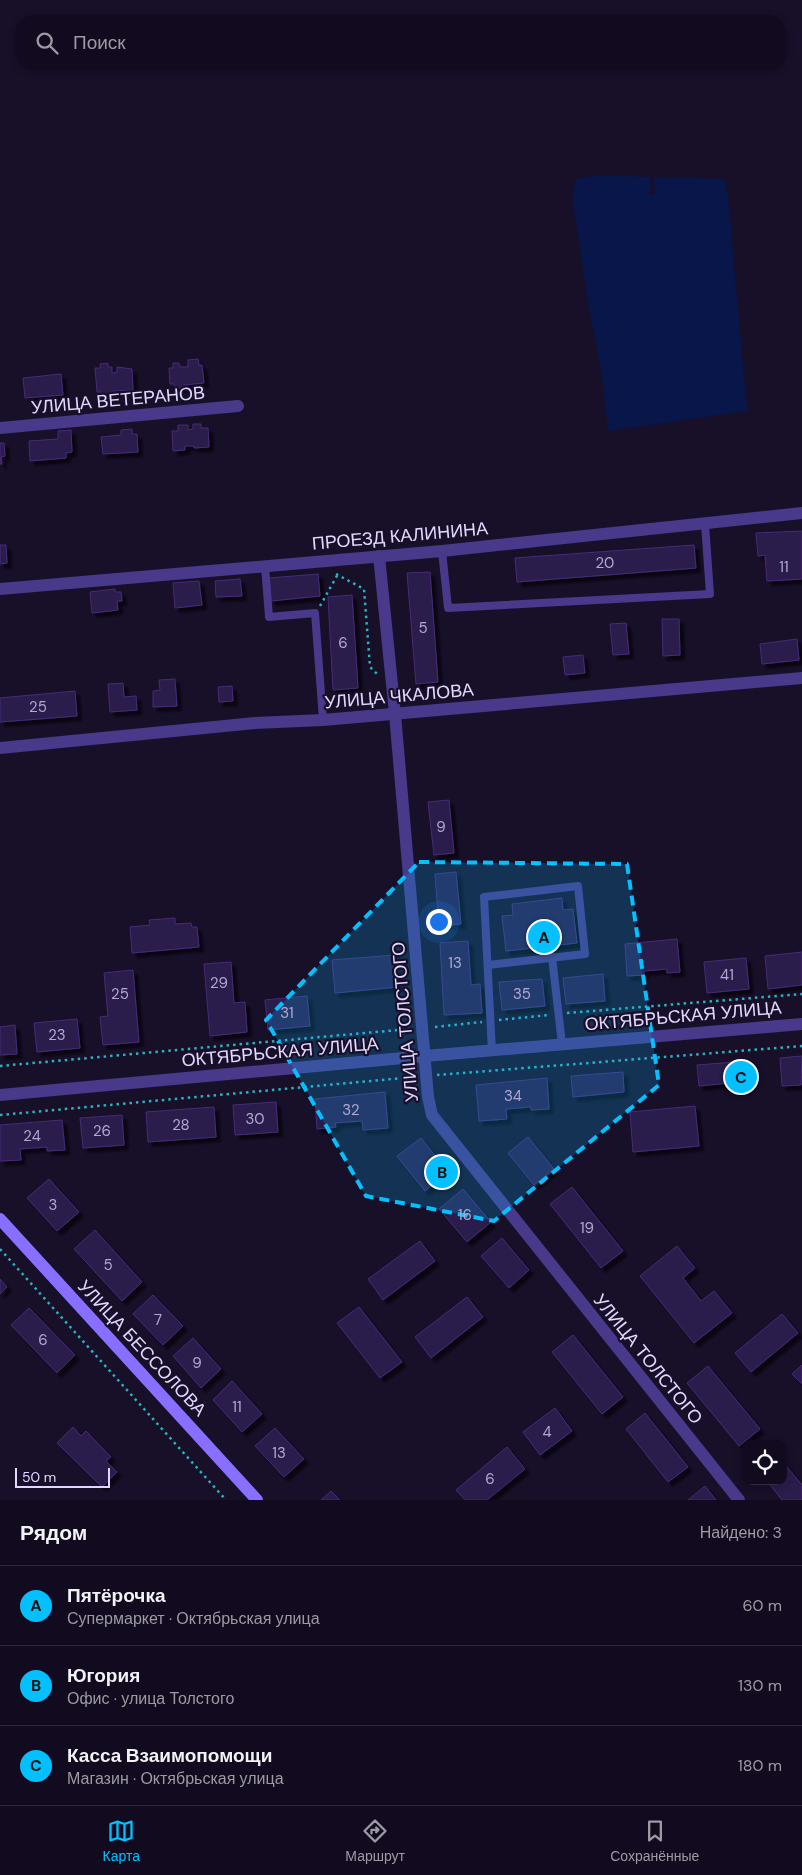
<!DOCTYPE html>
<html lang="ru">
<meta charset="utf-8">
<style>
body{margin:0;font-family:"DM Sans",sans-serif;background:#1f192c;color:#f1f3f6}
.controls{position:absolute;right:15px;bottom:15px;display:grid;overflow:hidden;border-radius:10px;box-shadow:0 2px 8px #0003}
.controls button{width:45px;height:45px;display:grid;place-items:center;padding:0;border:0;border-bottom:1px solid #312b3d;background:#120b1f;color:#f1f3f6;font:25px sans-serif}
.scale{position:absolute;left:15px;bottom:12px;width:95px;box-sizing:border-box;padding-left:5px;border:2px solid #e2d8ff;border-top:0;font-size:14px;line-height:18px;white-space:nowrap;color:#e2d8ff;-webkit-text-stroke:4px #180f29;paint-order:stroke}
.you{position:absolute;left:438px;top:921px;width:18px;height:18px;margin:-12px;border:4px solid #fff;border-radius:50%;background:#1a73e8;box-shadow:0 0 0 8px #1a73e833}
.badge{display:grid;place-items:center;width:32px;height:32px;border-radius:50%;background:#04c0ff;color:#111;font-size:16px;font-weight:700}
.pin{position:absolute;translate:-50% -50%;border:2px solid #fff;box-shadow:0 1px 5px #0006}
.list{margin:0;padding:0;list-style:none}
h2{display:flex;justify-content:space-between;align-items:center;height:65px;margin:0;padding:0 20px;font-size:21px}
h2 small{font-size:16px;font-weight:400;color:#9c9ba4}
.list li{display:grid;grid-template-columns:32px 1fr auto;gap:15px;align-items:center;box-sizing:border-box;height:80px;padding:0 20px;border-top:1px solid #312b3d}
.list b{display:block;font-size:19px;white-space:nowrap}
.list p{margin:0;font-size:16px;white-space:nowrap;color:#9c9ba4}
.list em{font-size:16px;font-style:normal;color:#9c9ba4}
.icon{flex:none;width:28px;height:28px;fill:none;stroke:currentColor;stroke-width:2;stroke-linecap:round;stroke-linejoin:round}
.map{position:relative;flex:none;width:802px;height:1500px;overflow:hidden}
.search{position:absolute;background:#120b1f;box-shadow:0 2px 8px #0003;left:15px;right:15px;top:15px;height:55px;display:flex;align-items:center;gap:12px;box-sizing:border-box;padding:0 18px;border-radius:20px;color:#9c9ba4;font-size:19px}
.sheet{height:305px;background:#120b1f}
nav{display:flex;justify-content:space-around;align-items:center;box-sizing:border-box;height:70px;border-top:1px solid #312b3d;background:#120b1f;font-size:14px;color:#9c9ba4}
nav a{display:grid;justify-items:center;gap:2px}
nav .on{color:#04c0ff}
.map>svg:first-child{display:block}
.water{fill:#081649}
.building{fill:#2c1a4b;stroke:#462c78;filter:url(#shadow)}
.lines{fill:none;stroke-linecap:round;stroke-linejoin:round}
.path{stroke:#2bb2bf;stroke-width:2.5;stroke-dasharray:2.5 4;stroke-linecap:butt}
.lane{stroke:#48398a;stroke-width:8}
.street{stroke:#48398a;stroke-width:12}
.secondary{stroke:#886fff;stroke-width:12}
.marked{fill:#04c0ff;fill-opacity:0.2;stroke:#04c0ff;stroke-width:4;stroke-dasharray:10 6;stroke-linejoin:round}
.labels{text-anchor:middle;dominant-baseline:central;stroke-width:4.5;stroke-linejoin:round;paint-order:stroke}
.number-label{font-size:15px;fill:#b4a8d2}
.street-label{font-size:18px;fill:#e2d8ff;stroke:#180f29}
</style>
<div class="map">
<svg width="802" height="1500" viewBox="0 0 802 1500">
<defs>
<filter id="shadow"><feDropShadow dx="4.5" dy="4.5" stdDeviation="1" flood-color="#0009"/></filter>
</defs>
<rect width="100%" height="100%" fill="#180f29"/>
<!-- water -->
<path class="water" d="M600,175L651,177L650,194L655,193L654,177L724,179L728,196L747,411L608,431L602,377L587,296L573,202L575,179Z"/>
<!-- building -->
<g class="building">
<path d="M198,359L199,365H202L204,383L184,385L185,387L175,388L174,384H170L169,368H173V363H179L180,367H188V360Z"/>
<path d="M108,363V367H112V373L117,372V367L132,369L133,390L113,391V395L102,396L101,392H97L95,368H101L100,364Z"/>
<path d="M61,374L63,395L25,398L23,378Z"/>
<path d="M193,424H201V428H208L209,447L194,448V446H185V450L173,451L172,431H178V425H188V430L193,429Z"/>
<path d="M132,429V434H137L138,452L103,454L101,437L121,435V430Z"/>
<path d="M71,430L72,452L66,453V458L30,461L29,441L58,439V431Z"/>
<path d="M0,443H4L5,456L1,457L2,464H0Z"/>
<path d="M802,531V579L767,581L765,555L758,556L756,533Z"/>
<path d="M0,545H6L7,563L0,564Z"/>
<path d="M694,545L696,568L517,582L515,558Z"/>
<path d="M430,572L438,682L416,684L407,573Z"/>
<path d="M318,574L320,596L271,601L269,578Z"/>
<path d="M240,579L242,596L216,597L215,581Z"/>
<path d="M199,581L202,605L175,608L173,583Z"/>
<path d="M115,589V592H121L122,601H117L118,610L92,613L90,592Z"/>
<path d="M352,595L358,688L333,690L328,597Z"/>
<path d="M662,619H679L680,655L663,656Z"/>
<path d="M626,623L629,654L613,655L610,624Z"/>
<path d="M797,639L799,660L762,664L760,644Z"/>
<path d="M583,655L585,673L565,675L563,657Z"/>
<path d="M175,679L177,706L153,707V691L160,690L159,680Z"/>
<path d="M123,683L124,697L136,696L137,710L110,712L108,684Z"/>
<path d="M232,686L233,701L219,702L218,687Z"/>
<path d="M75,691L77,716L0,722V698Z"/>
<path d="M449,800L454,853L434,855L428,802Z"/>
<path d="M456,872L461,924L439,926L435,874Z"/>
<path d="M562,898L563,910L573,909L577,943L506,951L502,916L513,915L512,904Z"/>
<path d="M175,918V924L191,923L192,927H197L199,947L132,953L130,927L150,925L149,920Z"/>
<path d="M677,939L680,972L667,973V969L644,971V975L627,976L625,944Z"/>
<path d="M468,941L471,985L480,984L482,1013L444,1015L440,943Z"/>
<path d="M802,952V985L768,989L765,956Z"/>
<path d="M395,955L398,987L335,993L332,960Z"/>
<path d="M746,958L749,989L707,993L704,962Z"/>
<path d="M231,962L234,1003L245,1002L247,1032L210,1036L204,964Z"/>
<path d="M133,970L139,1042L103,1045L100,1017L108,1016L104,973Z"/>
<path d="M603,974L605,1001L566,1004L563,978Z"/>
<path d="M542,979L545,1006L502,1010L499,982Z"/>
<path d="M307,996L310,1026L268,1030L265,1000Z"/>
<path d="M77,1019L80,1048L37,1052L34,1023Z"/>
<path d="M15,1025L17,1054L0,1055V1027Z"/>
<path d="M802,1056L801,1085L782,1086L780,1058Z"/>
<path d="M748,1061L750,1081L699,1086L697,1065Z"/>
<path d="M623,1072L624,1092L573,1097L571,1076Z"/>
<path d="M547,1078L549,1109L531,1110V1107L506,1109L507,1119L479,1121L476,1085Z"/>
<path d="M385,1092L388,1128L363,1130L362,1121L335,1123L336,1127L317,1129L315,1099Z"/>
<path d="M276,1102L278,1132L235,1135L233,1105Z"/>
<path d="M695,1106L699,1146L633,1152L630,1112Z"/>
<path d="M214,1107L216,1137L148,1142L146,1112Z"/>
<path d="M122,1115L124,1145L83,1148L80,1118Z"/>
<path d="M62,1120L65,1150L47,1151V1147L20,1149L21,1160L0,1161V1125Z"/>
<path d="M528,1137L554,1169L534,1185L508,1153Z"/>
<path d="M421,1138L448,1172L425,1191L397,1156Z"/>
<path d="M49,1179L79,1212L57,1231L27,1198Z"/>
<path d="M572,1187L623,1251L601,1268L550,1204Z"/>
<path d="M463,1189L491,1222L467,1242L439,1209Z"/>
<path d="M95,1230L142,1282L122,1301L74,1249Z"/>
<path d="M502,1238L529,1270L509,1288L481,1256Z"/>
<path d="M420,1241L435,1261L383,1300L368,1279Z"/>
<path d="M677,1246L695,1268L683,1278L701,1301L714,1291L732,1313L694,1343L640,1276Z"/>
<path d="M0,1279L7,1287L0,1294Z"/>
<path d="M153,1295L183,1326L163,1345L133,1314Z"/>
<path d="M467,1297L483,1317L431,1358L415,1337Z"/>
<path d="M359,1307L402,1362L380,1378L337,1323Z"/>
<path d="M29,1308L75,1355L57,1373L11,1325Z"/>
<path d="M782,1314L798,1333L751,1372L735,1353Z"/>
<path d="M573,1335L623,1397L602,1414L552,1352Z"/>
<path d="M193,1338L221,1369L201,1388L173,1356Z"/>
<path d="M802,1365V1384L792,1374Z"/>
<path d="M708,1366L760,1429L739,1446L687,1383Z"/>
<path d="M232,1381L262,1414L242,1432L213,1400Z"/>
<path d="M555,1408L572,1431L540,1455L523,1432Z"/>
<path d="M645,1413L688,1467L668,1482L626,1429Z"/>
<path d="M73,1427L81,1436L86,1431L111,1457L106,1461L117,1472L102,1487L57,1443Z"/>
<path d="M275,1428L304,1459L284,1477L255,1446Z"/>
<path d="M507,1447L525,1469L487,1500H465L456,1490Z"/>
<path d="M783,1462L802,1485V1500H782L767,1481H783Z"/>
<path d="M705,1486L716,1500H688Z"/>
<path d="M331,1491L340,1500H321Z"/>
</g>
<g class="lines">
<!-- path -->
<g class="path">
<path d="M336,574L364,589L370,667L378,675"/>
<path d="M320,606L338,574"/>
<path d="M567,1013L802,994"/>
<path d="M499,1020L549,1015"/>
<path d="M435,1027L482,1022"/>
<path d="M0,1066L409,1029"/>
<path d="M437,1075L802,1046"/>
<path d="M0,1115L414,1077"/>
<path d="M0,1249L226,1500"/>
</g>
<!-- lane -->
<g class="lane">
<path d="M442,551L448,608L710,594L705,524"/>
<path d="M265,566L269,617L315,613L323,720"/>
<path d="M552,957L562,1044"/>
<path d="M488,965L585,954L578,886L484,897L492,1051"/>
</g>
<!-- street -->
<g class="street">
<path d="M0,428L238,406"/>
<path d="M379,556L395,714L428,1097L432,1115L739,1500"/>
<path d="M0,589L442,551L802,513"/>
<path d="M0,748L255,723L323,720L802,678"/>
<path d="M0,1095L425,1056L802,1024"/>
</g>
<!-- secondary -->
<path class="secondary" d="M0,1219L257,1500"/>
</g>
<!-- marked area -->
<path class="marked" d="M419,862L627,864L659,1085L494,1221L366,1196L266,1020Z"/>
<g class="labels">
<!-- number labels -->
<g class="number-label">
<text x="605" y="563">20</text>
<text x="784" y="567">11</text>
<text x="423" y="628">5</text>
<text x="343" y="643">6</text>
<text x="38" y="707">25</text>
<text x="441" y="827">9</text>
<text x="455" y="963">13</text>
<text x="727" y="975">41</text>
<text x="219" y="983">29</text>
<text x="120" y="994">25</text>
<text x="522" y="994">35</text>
<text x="287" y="1013">31</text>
<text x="57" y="1035">23</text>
<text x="513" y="1096">34</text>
<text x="351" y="1110">32</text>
<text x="255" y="1119">30</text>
<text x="181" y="1125">28</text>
<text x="102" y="1131">26</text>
<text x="32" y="1136">24</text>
<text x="53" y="1205">3</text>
<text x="465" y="1215">16</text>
<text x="587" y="1228">19</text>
<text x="108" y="1265">5</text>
<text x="158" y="1320">7</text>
<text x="43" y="1340">6</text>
<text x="197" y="1363">9</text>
<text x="237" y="1407">11</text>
<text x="547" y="1432">4</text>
<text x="279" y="1453">13</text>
<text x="490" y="1479">6</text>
</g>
<!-- street labels -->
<g class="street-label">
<text transform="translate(118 400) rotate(-5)">УЛИЦА ВЕТЕРАНОВ</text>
<text transform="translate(400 536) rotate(-5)">ПРОЕЗД КАЛИНИНА</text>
<text transform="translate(399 696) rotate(-5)">УЛИЦА ЧКАЛОВА</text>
<text transform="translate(683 1016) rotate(-5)">ОКТЯБРЬСКАЯ УЛИЦА</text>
<text transform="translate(405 1022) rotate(-95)">УЛИЦА ТОЛСТОГО</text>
<text transform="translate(280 1052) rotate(-5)">ОКТЯБРЬСКАЯ УЛИЦА</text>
<text transform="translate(142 1348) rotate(47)">УЛИЦА БЕССОЛОВА</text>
<text transform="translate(648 1359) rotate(51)">УЛИЦА ТОЛСТОГО</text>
</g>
</g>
</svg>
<div class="controls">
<button><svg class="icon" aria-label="locate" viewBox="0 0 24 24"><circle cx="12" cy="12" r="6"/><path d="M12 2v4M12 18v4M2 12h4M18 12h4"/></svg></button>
</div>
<div class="scale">50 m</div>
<div class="you"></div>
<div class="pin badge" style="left:544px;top:937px">A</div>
<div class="pin badge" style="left:442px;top:1172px">B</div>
<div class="pin badge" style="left:741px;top:1077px">C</div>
<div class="search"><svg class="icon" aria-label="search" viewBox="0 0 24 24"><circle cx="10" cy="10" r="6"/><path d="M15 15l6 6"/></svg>Поиск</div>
</div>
<section class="sheet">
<h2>Рядом<small>Найдено: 3</small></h2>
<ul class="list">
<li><span class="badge">A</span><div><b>Пятёрочка</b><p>Супермаркет · Октябрьская улица</p></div><em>60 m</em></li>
<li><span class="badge">B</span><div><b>Югория</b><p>Офис · улица Толстого</p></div><em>130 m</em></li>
<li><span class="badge">C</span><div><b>Касса Взаимопомощи</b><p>Магазин · Октябрьская улица</p></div><em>180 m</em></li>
</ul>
</section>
<nav>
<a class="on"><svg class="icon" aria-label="map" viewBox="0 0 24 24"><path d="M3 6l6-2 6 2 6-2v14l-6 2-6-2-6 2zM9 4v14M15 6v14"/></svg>Карта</a>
<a><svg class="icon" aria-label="directions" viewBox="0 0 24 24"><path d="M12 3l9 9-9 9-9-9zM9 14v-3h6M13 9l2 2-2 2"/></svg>Маршрут</a>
<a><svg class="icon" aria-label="saved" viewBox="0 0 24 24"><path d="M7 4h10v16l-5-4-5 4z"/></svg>Сохранённые</a>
</nav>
